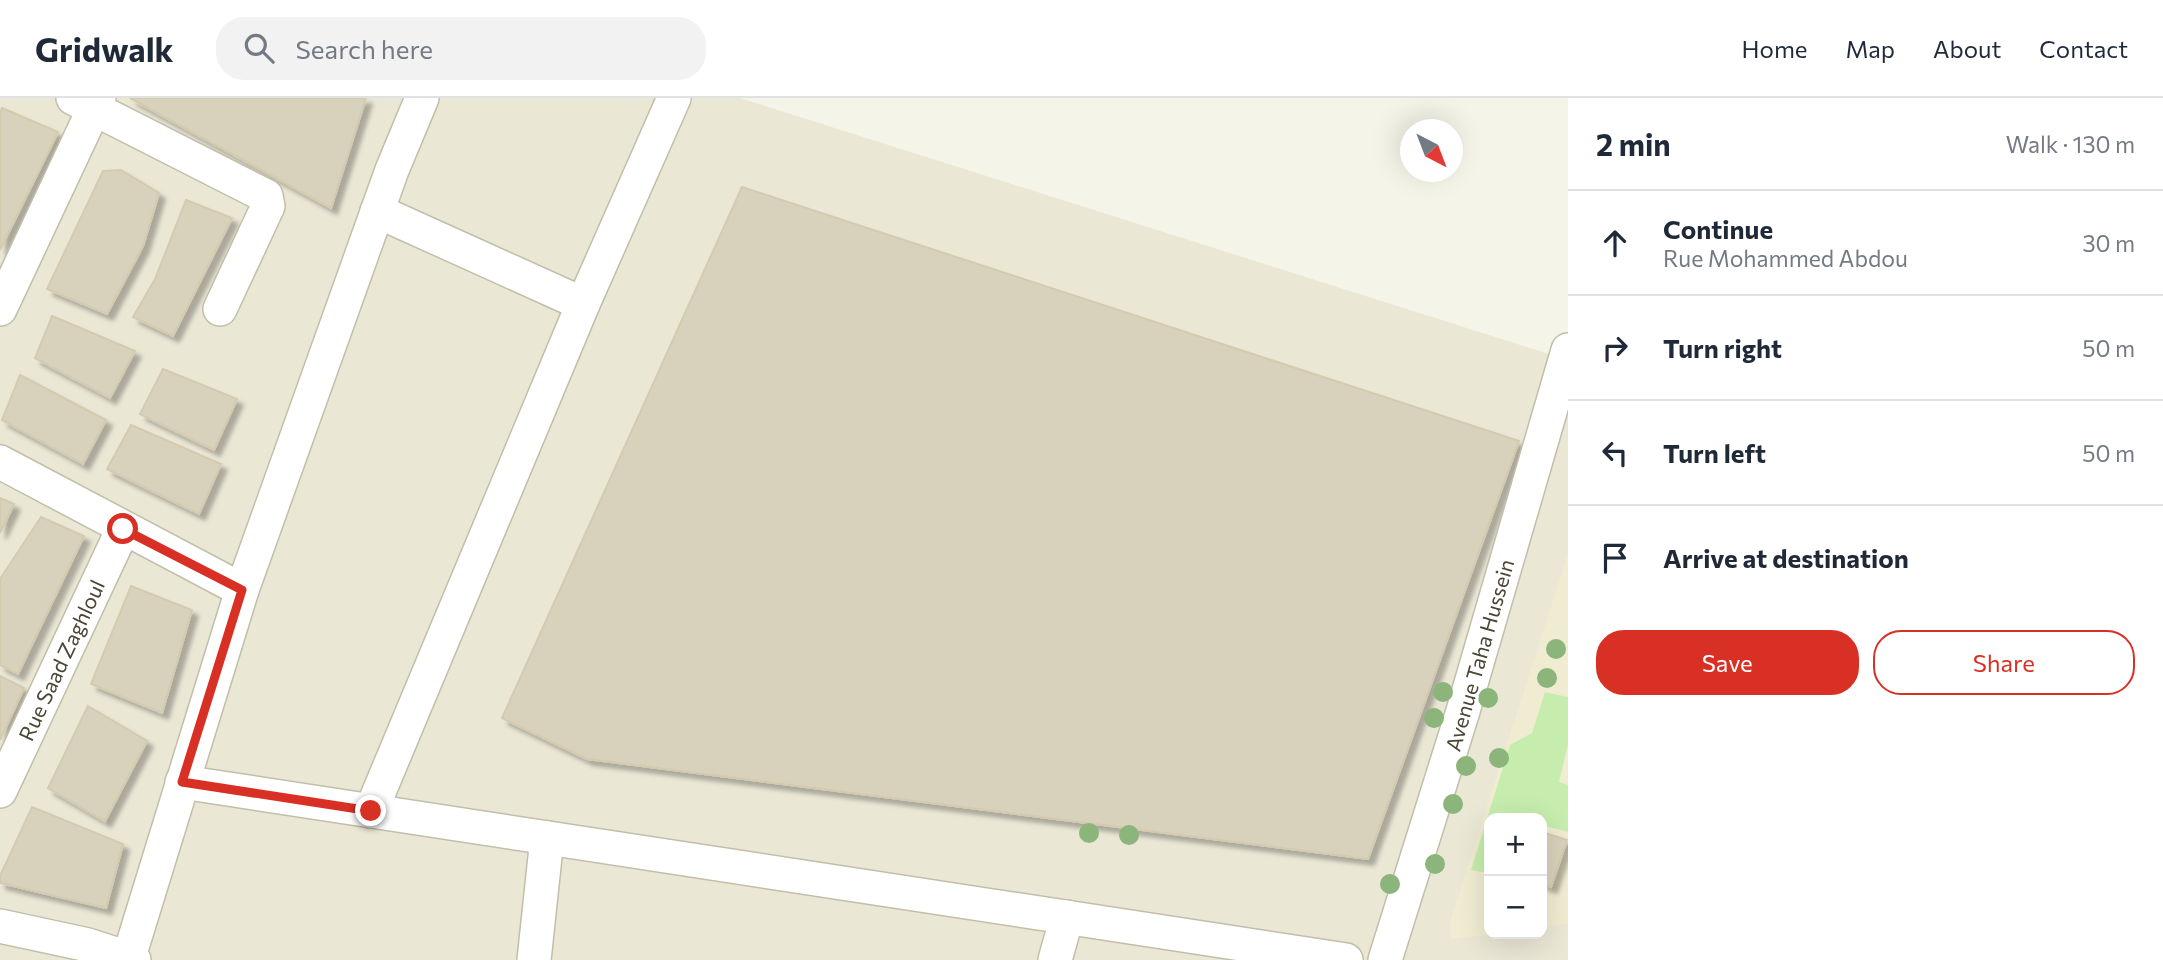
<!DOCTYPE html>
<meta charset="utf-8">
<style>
body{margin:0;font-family:Commissioner,sans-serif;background:#f2f2f3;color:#1f2937}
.controls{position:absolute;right:21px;bottom:21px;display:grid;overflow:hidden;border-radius:14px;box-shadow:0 7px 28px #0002}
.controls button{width:63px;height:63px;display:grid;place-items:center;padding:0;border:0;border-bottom:2px solid #e0e1e3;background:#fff;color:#1f2937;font:35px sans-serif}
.compass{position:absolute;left:1400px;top:21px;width:63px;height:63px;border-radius:50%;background:#fff;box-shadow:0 7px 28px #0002;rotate:138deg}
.stop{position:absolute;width:21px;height:21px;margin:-16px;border:5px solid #d93025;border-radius:50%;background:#fff}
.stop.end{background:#d93025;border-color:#fff;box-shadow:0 2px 7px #0008}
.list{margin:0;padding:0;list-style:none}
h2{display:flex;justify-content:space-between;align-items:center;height:91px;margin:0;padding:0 28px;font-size:30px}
h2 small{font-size:23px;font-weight:400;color:#747a83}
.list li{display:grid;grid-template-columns:46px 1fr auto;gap:21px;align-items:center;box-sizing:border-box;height:105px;padding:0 28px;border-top:2px solid #e0e1e3}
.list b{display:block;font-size:26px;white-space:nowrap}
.list p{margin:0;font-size:23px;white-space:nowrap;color:#747a83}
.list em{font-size:23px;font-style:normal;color:#747a83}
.actions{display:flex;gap:14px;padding:21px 28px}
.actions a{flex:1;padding:16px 0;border:2px solid #d93025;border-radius:28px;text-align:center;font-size:24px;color:#d93025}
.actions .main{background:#d93025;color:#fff}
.icon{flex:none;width:38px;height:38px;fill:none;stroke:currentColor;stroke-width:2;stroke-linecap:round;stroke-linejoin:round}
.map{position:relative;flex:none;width:1568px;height:862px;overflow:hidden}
header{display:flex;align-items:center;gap:42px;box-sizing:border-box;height:98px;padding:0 35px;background:#fff;border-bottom:2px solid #e0e1e3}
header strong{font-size:33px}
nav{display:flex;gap:38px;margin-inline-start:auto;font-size:24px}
.search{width:490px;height:63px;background:#f2f2f3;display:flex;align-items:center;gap:18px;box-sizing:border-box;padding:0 24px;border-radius:28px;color:#747a83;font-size:26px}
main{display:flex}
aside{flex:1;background:#fff}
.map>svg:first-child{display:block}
.residential{fill:#eae7d5;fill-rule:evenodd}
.education{fill:#f0ecd1}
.green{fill:#c6edad}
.building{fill:#d8d2bc;stroke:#d4cbaf;stroke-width:2;filter:url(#shadow)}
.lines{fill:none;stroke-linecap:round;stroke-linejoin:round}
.minor-casing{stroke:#c2bea9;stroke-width:36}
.minor{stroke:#fff;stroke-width:33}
.tree{fill:#8cb57b}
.route{stroke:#d93025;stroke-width:9}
.labels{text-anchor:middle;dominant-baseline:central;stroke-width:6;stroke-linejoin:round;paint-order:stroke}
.street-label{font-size:21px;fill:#4a4536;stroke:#fff}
</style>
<header>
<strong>Gridwalk</strong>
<div class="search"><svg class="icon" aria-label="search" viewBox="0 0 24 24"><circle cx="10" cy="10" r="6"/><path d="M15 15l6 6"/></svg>Search here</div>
<nav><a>Home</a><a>Map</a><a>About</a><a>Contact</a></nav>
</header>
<main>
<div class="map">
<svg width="1568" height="862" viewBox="0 0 1568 862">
<defs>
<filter id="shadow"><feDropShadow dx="6" dy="6" stdDeviation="2" flood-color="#0004"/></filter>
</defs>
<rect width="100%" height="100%" fill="#f5f4e8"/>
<!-- residential -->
<path class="residential" d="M0,0H740L1568,262V862H0ZM1489,720H1542V836H1489Z"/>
<!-- education -->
<path class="education" d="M1568,456V826L1542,829V720H1489V836H1492L1451,841L1450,824Z"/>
<!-- green -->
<path class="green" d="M1545,594L1568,599V646L1559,684L1568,687V734L1542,727V720H1489V775L1471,772L1510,647L1532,635Z"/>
<!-- building -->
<g class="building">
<path d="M130,0H366L331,110Z"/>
<path d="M2,10L58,34L0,152V14Z"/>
<path d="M121,72L159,95L143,148L107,216L47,191L103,73Z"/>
<path d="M742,89L1519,343L1368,761L587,661L502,620Z"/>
<path d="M186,102L232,120L173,238L133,219L155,181Z"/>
<path d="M52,218L135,253L110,300L35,260Z"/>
<path d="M163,271L237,301L214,352L140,316Z"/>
<path d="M20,277L106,322L83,366L2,322Z"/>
<path d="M131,327L221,366L199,416L107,371Z"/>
<path d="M0,400L14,406L0,435Z"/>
<path d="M41,419L84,438L18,576L0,567V481Z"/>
<path d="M131,488L192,512L162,615L91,586Z"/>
<path d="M0,578L24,590L0,642Z"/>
<path d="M88,608L147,643L105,723L48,690Z"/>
<path d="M32,709L123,746L106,810L0,785V778Z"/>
<path d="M1545,735L1567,742L1551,789L1542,786V745Z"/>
</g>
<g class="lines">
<!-- minor casing -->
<g class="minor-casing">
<g id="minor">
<path d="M73,0L266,98L268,108L220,211"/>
<path d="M377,113L583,206"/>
<path d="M0,211L99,0"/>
<path d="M0,364L242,492"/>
<path d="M182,684L1346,862"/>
<path d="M0,693L123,431"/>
<path d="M371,713L583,206L674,0"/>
<path d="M0,828L88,847L134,862"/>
<path d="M128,862L242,492L392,72L422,0"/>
<path d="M534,862L547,740"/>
<path d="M1055,862L1067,819"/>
<path d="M1385,862L1463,613L1568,252"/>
</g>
</g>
<!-- minor -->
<use href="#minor" class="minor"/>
</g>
<!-- trees -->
<g class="tree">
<circle cx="1556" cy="551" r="10"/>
<circle cx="1547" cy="580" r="10"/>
<circle cx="1443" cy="594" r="10"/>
<circle cx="1488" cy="600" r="10"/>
<circle cx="1434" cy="620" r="10"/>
<circle cx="1499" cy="660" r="10"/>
<circle cx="1466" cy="668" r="10"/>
<circle cx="1453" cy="706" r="10"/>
<circle cx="1089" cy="735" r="10"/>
<circle cx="1129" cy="737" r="10"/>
<circle cx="1435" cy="766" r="10"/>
<circle cx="1390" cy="786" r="10"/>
</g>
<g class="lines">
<!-- route -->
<path class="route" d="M123,431L242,492L182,684L371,713"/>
</g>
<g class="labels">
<!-- street labels -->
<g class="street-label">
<text transform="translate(1479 557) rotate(-74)">Avenue Taha Hussein</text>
<text transform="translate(61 562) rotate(-65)">Rue Saad Zaghloul</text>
</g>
</g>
</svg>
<div class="controls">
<button>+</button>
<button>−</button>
</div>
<svg class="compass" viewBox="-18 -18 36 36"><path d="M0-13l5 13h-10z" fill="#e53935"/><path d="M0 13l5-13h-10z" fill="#747a83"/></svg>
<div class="stop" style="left:123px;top:431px"></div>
<div class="stop end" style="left:371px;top:713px"></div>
</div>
<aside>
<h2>2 min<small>Walk · 130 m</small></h2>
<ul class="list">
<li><svg class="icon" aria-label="ahead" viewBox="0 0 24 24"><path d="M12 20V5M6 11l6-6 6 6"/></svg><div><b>Continue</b><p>Rue Mohammed Abdou</p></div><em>30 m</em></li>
<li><svg class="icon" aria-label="right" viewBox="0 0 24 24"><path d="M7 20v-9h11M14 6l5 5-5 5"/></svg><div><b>Turn right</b></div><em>50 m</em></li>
<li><svg class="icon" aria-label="left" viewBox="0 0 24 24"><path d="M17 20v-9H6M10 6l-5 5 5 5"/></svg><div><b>Turn left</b></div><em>50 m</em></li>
<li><svg class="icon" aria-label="arrive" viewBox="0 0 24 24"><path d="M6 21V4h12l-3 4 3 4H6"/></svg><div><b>Arrive at destination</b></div></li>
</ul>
<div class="actions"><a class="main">Save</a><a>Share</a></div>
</aside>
</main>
